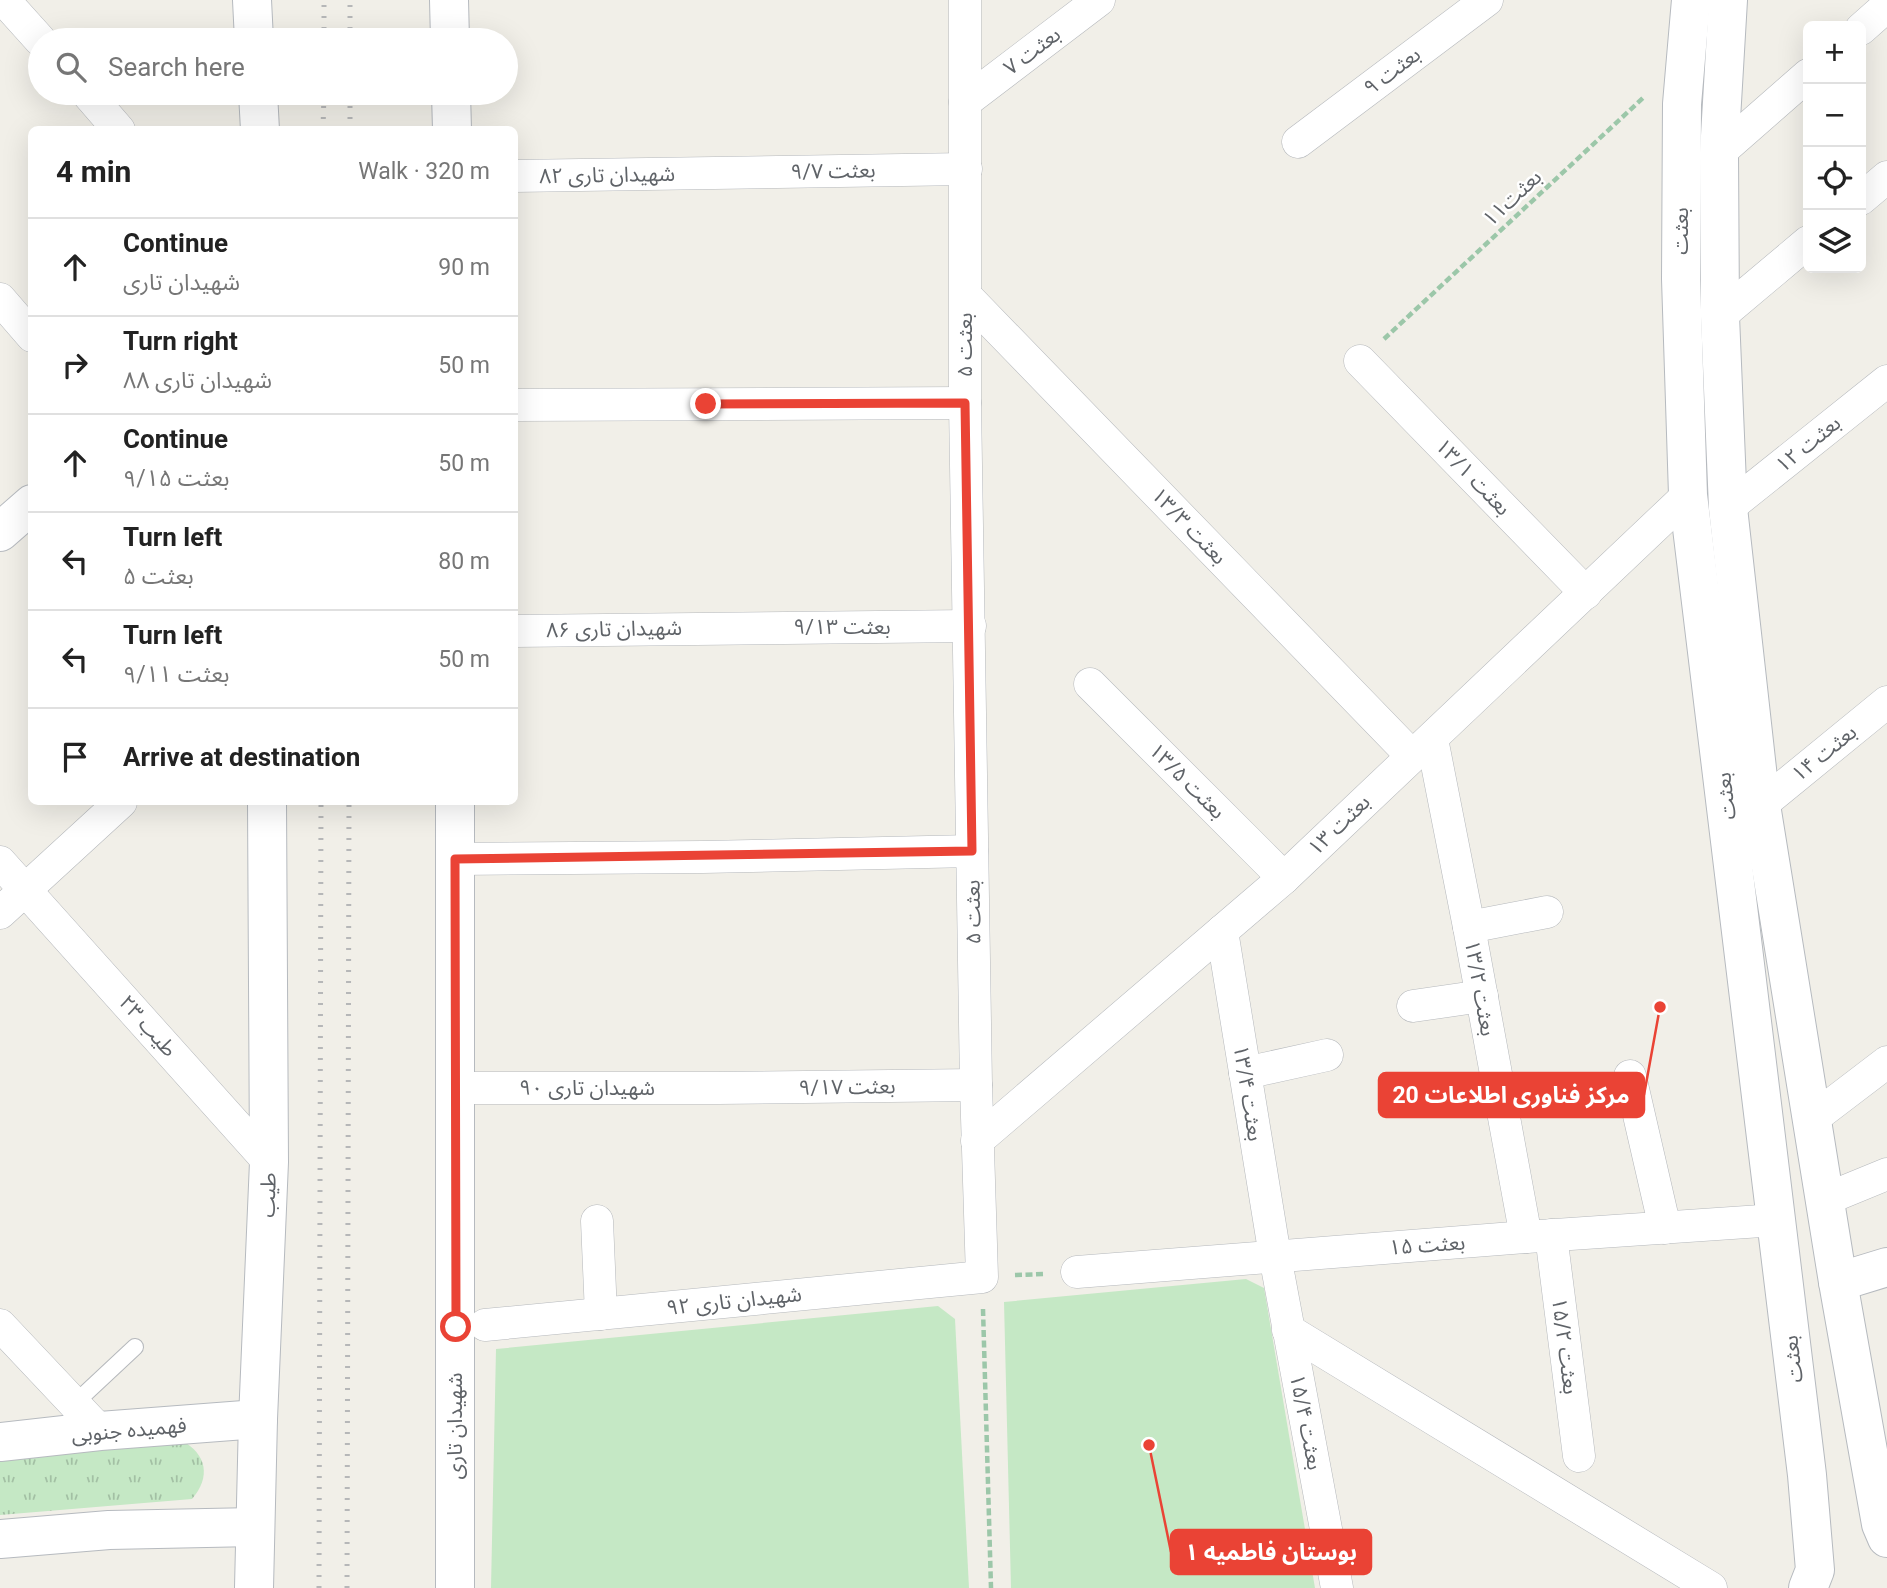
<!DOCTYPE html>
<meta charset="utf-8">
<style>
body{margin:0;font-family:Roboto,"Noto Sans Arabic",sans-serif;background:#f6f6f6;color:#222}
.controls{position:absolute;right:21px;top:21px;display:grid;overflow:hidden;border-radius:10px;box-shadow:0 7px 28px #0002}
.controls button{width:63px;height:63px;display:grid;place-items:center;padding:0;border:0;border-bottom:2px solid #e0e0e0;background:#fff;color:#222;font:35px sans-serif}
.stop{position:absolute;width:21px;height:21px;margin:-16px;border:5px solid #ea4335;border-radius:50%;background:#fff}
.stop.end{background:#ea4335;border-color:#fff;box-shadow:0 2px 7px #0008}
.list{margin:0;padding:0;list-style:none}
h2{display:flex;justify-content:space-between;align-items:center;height:91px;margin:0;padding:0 28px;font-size:30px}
h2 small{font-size:23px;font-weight:400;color:#767676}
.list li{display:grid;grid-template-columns:46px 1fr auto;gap:21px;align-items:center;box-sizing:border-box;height:98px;padding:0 28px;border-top:2px solid #e0e0e0}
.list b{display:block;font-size:26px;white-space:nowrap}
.list p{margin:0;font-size:23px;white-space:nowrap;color:#767676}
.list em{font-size:23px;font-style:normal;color:#767676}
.icon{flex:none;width:38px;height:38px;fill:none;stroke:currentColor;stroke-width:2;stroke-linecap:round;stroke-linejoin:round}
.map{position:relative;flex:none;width:1887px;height:1588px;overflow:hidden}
.search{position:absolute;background:#fff;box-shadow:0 7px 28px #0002;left:28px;top:28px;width:490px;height:77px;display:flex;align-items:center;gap:18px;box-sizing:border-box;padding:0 24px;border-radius:38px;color:#767676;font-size:26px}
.panel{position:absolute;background:#fff;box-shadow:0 7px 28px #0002;left:28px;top:126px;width:490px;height:679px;border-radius:10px}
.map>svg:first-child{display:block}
.grass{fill:url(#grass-tufts)}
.green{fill:#c5e8c5}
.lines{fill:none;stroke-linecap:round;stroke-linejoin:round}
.lane-casing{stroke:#b5b8bc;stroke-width:18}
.street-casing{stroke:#b5b8bc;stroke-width:33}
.secondary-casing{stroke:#b6babf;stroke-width:40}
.path{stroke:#9cc7a9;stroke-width:4.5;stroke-dasharray:7 3.5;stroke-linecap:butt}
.lane{stroke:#fff;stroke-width:16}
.street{stroke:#fff;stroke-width:32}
.secondary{stroke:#fff;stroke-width:38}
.rail{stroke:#b6b7b8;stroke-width:5;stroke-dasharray:2 9;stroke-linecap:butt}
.route{stroke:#ea4335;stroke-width:9}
.labels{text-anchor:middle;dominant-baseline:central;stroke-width:5;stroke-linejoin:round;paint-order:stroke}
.street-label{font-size:21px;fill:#5f6368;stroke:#fff}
.leader{fill:none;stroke:#ea4335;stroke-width:2.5}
.callout-dot{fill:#ea4335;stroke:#fff;stroke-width:2.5}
.callout{fill:#ea4335;stroke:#ea4335;stroke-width:2.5}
.callout-label{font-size:23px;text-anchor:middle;font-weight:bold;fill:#fff}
</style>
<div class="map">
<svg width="1887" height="1588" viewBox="0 0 1887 1588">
<defs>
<pattern id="grass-tufts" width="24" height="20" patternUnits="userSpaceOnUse" patternTransform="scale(1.75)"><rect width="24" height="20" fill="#c5e8c5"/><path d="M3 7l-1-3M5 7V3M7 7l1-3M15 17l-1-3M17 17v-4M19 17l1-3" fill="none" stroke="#a3c0a4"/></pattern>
</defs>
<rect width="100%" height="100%" fill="#f1efe8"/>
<!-- grass -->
<path class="grass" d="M181,1440C207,1454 211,1477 192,1499L0,1515V1459Z"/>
<!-- green -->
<g class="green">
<path d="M1246,1279L1264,1288L1315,1588H1011L1004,1302Z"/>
<path d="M938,1306L955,1319L969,1588H491L496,1349Z"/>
</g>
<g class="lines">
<!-- lane casing -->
<g class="lane-casing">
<path id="lane" d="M74,1404L135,1347"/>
</g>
<!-- street casing -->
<g class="street-casing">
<g id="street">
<path d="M4,0L40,40"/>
<path d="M1861,29L1887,6"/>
<path d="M87,93L119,130"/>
<path d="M965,102L1099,0"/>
<path d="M1298,142L1487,0"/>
<path d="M1719,153L1808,75"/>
<path d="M514,176L966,169"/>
<path d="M1861,199L1887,177"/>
<path d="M966,296L1412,756"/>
<path d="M0,299L32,336"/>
<path d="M1720,316L1808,242"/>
<path d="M1360,361L1586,593"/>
<path d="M514,405L965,403"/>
<path d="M1728,508L1887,381"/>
<path d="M514,631L970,626"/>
<path d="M1090,684L1284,878"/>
<path d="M1432,739L1469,927L1526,1237"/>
<path d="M1761,805L1887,702"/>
<path d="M455,859L703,857L972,851"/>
<path d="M0,862L269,1162"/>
<path d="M0,913L121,802"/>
<path d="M1469,927L1547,912"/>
<path d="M1222,931L1275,1256L1337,1588"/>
<path d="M1413,1006L1482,996"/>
<path d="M1245,1073L1327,1055"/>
<path d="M1630,1076L1665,1228"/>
<path d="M455,1088H718L976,1085"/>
<path d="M1811,1120L1887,1062"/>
<path d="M977,1141L1284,878L1688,495"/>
<path d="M1826,1199L1887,1174"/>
<path d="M597,1221L601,1314"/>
<path d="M1551,1235L1579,1456"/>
<path d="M1077,1272L1526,1237L1776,1220"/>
<path d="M0,1325L100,1431"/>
<path d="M485,1325L982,1277L976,1085L965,403V0"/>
<path d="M1288,1330L1711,1588"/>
</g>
</g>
<!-- secondary casing -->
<g class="secondary-casing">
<g id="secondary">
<path d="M252,0L254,40"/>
<path d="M449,0L450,40"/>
<path d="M1691,0L1682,104L1681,279L1688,495L1807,1475L1815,1570L1808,1588"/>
<path d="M1728,0L1719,153L1720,316L1728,508L1761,805L1838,1282L1881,1524L1887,1538"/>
<path d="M258,93L260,130"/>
<path d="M451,93L452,130"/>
<path d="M0,532L32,504"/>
<path d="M1838,1282L1887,1267"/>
<path d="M0,1442L100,1431L258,1419"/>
<path d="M0,1539L109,1530L255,1527"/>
<path d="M254,1588L258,1419L269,1162L267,802"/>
<path d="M455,1588V802"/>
</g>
</g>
<!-- path -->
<g class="path">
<path d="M1384,339L1644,97"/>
<path d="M1015,1275L1044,1274"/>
<path d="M983,1309L991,1588"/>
</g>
<!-- lane -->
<use href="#lane" class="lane"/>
<!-- street -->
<use href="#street" class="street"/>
<!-- secondary -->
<use href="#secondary" class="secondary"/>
<!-- rail -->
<g class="rail">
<path d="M324,40V0"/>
<path d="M350,40V0"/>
<path d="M323,130L324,93"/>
<path d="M350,130V93"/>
<path d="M319,1588L321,802"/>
<path d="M347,1588L349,802"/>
</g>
</g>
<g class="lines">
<!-- route -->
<path class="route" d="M456,1327L455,859L972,851L965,403L706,404"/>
</g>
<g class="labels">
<!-- street labels -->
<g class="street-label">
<text transform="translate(1032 51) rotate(-37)">بعثت ۷</text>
<text transform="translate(1392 71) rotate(-37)">بعثت ۹</text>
<text transform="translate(833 171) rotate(-1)">بعثت ۹/۷</text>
<text transform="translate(607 175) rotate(-1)">شهیدان تاری ۸۲</text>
<text transform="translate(1512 198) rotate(-43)">بعثت۱۱</text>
<text transform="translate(1681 231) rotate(-90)">بعثت</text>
<text transform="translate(965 345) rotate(-90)">بعثت ۵</text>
<text transform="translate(1808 444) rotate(-39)">بعثت ۱۲</text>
<text transform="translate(1473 477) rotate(46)">بعثت ۱۳/۱</text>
<text transform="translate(1189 526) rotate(46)">بعثت ۱۳/۳</text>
<text x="842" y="627">بعثت ۹/۱۳</text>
<text transform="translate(614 629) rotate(-1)">شهیدان تاری ۸۶</text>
<text transform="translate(1824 753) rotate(-39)">بعثت ۱۴</text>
<text transform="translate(1187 781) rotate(45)">بعثت ۱۳/۵</text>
<text transform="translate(1726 796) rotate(-97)">بعثت</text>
<text transform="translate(1339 825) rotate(-44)">بعثت ۱۳</text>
<text transform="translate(973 912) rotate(-91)">بعثت ۵</text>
<text transform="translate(1480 988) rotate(80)">بعثت ۱۳/۲</text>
<text transform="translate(148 1026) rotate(48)">طیب ۲۳</text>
<text transform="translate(847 1087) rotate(-1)">بعثت ۹/۱۷</text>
<text x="587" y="1088">شهیدان تاری ۹۰</text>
<text transform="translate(1248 1093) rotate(81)">بعثت ۱۳/۴</text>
<text transform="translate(268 1195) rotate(-88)">طیب</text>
<text transform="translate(1427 1245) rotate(-4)">بعثت ۱۵</text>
<text transform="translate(734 1301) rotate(-6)">شهیدان تاری ۹۲</text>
<text transform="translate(1565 1346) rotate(83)">بعثت ۱۵/۲</text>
<text transform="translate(1793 1359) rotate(-97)">بعثت</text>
<text transform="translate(1306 1422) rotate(79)">بعثت ۱۵/۴</text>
<text transform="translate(455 1426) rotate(-90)">شهیدان تاری</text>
<text transform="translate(129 1430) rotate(-5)">فهمیده جنوبی</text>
</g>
</g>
<!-- callouts -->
<path class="leader" d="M1660 1007L1644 1095M1149 1445L1171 1552"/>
<g class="callout-dot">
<circle cx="1660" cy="1007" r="7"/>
<circle cx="1149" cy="1445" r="7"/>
</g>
<g class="callout">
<rect x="1379" y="1073" width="265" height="44" rx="7"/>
<rect x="1171" y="1530" width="200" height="44" rx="7"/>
</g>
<g class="callout-label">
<text x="1511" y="1103">مرکز فناوری اطلاعات 20</text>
<text x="1271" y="1560">بوستان فاطمیه ۱</text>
</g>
</svg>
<div class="controls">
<button>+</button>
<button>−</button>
<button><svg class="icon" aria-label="locate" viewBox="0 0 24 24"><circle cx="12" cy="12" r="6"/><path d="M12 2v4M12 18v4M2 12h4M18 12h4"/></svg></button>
<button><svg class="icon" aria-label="layers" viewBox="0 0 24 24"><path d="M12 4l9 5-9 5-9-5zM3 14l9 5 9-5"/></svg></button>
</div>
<div class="stop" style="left:456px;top:1327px"></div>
<div class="stop end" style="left:706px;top:404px"></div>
<div class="search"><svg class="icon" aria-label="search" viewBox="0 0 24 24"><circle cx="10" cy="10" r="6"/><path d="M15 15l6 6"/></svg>Search here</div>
<section class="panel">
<h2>4 min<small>Walk · 320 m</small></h2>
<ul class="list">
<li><svg class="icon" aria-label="ahead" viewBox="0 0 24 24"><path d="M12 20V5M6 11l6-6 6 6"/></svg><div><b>Continue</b><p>شهیدان تاری</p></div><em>90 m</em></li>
<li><svg class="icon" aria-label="right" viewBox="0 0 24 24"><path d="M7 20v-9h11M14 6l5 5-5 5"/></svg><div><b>Turn right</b><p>شهیدان تاری ۸۸</p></div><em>50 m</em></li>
<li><svg class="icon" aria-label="ahead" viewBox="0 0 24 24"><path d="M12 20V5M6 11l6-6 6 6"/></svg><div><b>Continue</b><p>بعثت ۹/۱۵</p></div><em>50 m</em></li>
<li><svg class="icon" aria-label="left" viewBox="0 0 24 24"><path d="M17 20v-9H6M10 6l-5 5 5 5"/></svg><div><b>Turn left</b><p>بعثت ۵</p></div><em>80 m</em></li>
<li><svg class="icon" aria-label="left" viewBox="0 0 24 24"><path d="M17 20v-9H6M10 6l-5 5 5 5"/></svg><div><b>Turn left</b><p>بعثت ۹/۱۱</p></div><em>50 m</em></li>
<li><svg class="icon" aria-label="arrive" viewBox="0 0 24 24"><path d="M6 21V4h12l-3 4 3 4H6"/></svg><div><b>Arrive at destination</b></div></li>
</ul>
</section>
</div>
